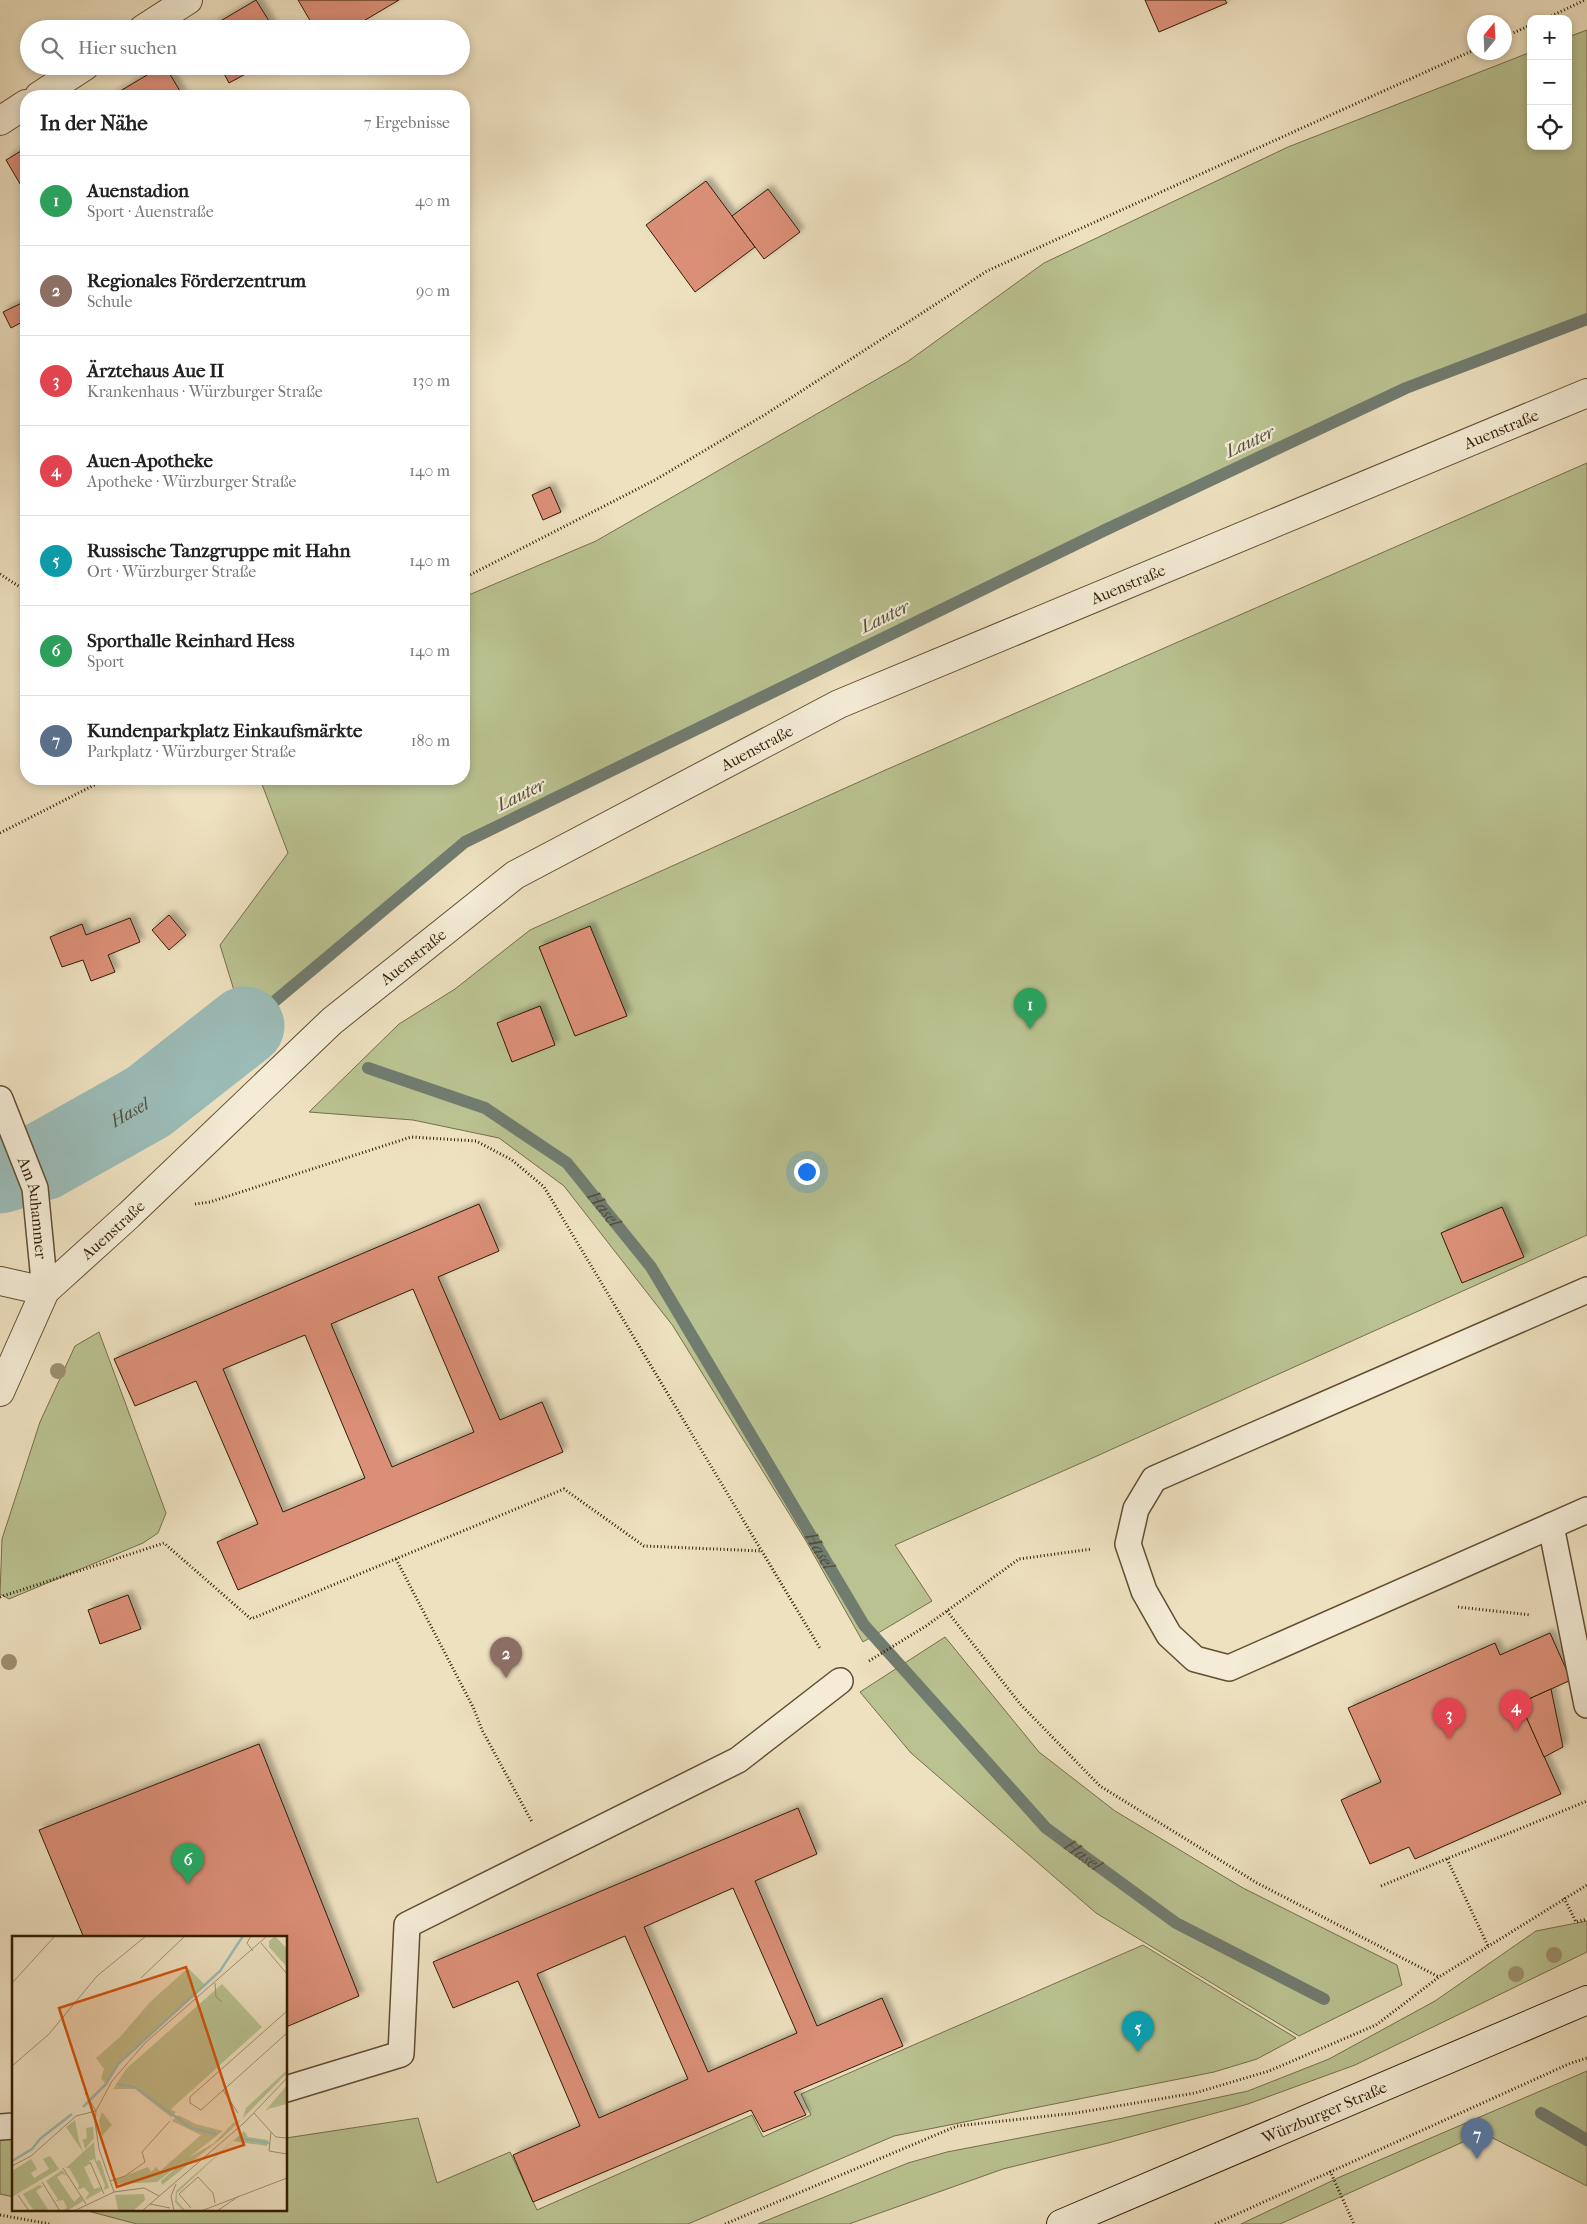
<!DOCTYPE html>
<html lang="de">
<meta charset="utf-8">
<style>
body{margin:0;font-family:"IM FELL French Canon",serif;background:#f2f2f2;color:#222}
.controls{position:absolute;right:15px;top:15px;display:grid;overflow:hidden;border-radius:10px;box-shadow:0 2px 8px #0003}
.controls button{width:45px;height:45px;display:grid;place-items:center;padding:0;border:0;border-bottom:1px solid #e0e0e0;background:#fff;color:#222;font:25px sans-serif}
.compass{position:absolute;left:1467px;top:15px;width:45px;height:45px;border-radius:50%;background:#fff;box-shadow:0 2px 8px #0003;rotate:18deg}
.you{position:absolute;left:806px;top:1171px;width:18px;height:18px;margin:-12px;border:4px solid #fff;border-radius:50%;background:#1a73e8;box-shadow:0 0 0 8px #1a73e833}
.badge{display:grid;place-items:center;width:32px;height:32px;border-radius:50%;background:#8f2418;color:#fff;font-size:16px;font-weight:700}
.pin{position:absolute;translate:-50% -41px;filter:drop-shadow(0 1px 2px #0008)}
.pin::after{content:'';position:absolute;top:26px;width:18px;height:15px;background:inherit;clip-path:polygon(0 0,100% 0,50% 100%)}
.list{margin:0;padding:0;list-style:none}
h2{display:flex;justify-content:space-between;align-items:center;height:65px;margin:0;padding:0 20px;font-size:21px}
h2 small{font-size:16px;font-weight:400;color:#767676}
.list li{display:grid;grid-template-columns:32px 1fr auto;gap:15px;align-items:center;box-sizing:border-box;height:90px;padding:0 20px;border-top:1px solid #e0e0e0}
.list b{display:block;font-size:19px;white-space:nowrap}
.list p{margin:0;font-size:16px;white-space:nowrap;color:#767676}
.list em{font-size:16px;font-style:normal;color:#767676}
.icon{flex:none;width:28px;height:28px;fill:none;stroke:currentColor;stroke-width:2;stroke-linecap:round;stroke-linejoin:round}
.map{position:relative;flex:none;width:1587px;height:2224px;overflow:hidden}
.search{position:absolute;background:#fff;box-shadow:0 2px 8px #0003;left:20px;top:20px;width:450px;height:55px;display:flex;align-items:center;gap:12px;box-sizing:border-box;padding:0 18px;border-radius:28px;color:#767676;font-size:19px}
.panel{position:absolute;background:#fff;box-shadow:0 2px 8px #0003;left:20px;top:90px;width:450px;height:695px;border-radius:20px}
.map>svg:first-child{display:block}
.green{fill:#bac291;stroke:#766f4a}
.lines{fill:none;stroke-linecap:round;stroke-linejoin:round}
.stream{stroke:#717c70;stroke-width:12}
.river{stroke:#9bbcb8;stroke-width:79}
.building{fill:#db8f78;stroke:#331c03;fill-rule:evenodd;filter:url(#shadow)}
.service-casing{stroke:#624d32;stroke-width:28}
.minor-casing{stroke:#624d32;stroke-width:30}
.secondary-casing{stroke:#331c03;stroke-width:30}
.path{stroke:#331c03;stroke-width:3;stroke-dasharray:1 2.5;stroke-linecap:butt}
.service{stroke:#f4ecd6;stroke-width:25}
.minor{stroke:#f4ecd6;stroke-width:28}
.secondary{stroke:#f4ecd6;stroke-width:28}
.tree{fill:#9e9070}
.labels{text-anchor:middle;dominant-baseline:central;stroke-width:4.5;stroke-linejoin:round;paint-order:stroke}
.street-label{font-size:16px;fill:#331c03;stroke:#f4ecd6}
.water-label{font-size:18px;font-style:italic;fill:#524c39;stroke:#f4ecd6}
.inset-river{fill:none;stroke:#9bbcb8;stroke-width:2.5}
.inset-road{fill:none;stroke:#a39274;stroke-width:1}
.view{fill:#d6530b;fill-opacity:0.15;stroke:#d6530b;stroke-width:2.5}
.inset-edge{fill:none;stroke:#331c03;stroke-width:2.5}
</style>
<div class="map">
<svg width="1587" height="2224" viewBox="0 0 1587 2224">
<defs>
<filter id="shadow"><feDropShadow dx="4.5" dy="-4.5" stdDeviation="2.5" flood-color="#0004"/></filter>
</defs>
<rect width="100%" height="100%" fill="#eee1c0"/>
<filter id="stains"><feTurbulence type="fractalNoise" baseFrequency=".004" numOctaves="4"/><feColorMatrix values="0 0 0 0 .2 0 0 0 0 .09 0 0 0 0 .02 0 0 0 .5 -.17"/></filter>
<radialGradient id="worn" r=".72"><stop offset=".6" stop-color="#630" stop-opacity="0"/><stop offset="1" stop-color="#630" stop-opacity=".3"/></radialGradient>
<!-- green -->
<g class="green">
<path d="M1587,30V319L1406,388L1103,531L465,842L245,1026L220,945L288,853L260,779H464V597L596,541L907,362L1044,263L1288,147L1531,52V146H1568V37Z"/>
<path d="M1587,463V1235L1088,1460L895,1545L932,1601L863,1642L806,1541L673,1326L564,1186L499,1138L413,1120L309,1112L399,1024L455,989L530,930L881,772Z"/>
<path d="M99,1332L166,1513L158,1533L143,1543L9,1599L0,1594L2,1539L40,1422L75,1346Z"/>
<path d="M945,1637L1039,1752L1115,1811L1243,1888L1397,1965L1402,1985L1299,2036L1096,1913L911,1753L860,1692Z"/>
<path d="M1587,1921V1952L1355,2065L1248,2104L1108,2143L1003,2169L849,2224H758L908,2163L947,2152L1123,2118L1248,2091L1329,2059L1435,2001L1536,1931Z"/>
<path d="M1143,1945L1296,2038L1257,2059L1214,2072L894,2136L688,2224H137L84,2210H286V2138L418,2118L437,2183L510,2152L537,2210L752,2115L763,2137L811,2115L801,2094Z"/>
<path d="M1587,2071V2186L1483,2133L1280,2224H1241L1340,2177Z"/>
<path d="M14,2137V2197L0,2194V2141Z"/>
</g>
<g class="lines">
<!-- stream -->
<g class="stream">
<path d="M245,1026L465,842L1103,531L1406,388L1587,319"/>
<path id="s1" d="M368,1068L485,1108L567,1163L651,1267L864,1625L1046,1828L1176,1923L1324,1999"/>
<path d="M1541,2113L1587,2140"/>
</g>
<!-- river -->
<path class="river" id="s2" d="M0,1174L43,1161L148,1102L245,1026"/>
</g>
<!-- building -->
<g class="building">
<path d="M256,0L274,29H207Z"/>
<path d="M298,0H399L350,29H315Z"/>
<path d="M1145,0H1225L1227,3L1159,32Z"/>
<path d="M162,66H165L183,96H112Z"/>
<path d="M220,66H260L229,83Z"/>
<path d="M26,148V194L6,160Z"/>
<path d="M706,181L755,247L695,292L646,225Z"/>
<path d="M768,189L800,232L764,259L732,216Z"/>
<path d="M26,301V320L11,328L3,312Z"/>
<path d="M550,487L561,512L543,520L532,495Z"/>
<path d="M169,915L186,935L169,950L152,930Z"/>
<path d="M130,918L140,942L108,955L115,972L91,981L83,960L62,967L50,937L82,924L86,935Z"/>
<path d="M590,926L627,1016L575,1036L539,947Z"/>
<path d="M540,1006L555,1045L512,1062L497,1023Z"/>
<path d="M479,1204L499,1251L438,1277L500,1420L542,1402L563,1452L238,1590L217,1542L258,1524L196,1381L135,1406L114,1359ZM413,1289L474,1432L392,1467L331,1324ZM305,1335L365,1478L283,1512L223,1369Z"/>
<path d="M1502,1207L1524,1257L1462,1283L1441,1233Z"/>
<path d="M128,1595L141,1629L100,1644L88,1610Z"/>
<path d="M1550,1633L1571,1680L1520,1703L1561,1794L1415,1859L1409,1847L1370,1864L1341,1800L1381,1782L1348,1708L1495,1643L1500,1655Z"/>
<path d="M1551,1689L1563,1747L1544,1757L1520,1703Z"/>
<path d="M259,1744L359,1996L286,2027V1938H84L39,1830Z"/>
<path d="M798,1808L817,1854L755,1881L817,2026L882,1998L903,2046L794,2092L806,2115L763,2132L751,2110L533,2202L513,2155L580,2126L518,1981L453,2008L433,1962ZM733,1888L797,2033L708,2072L644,1927ZM625,1936L688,2079L599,2118L537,1974Z"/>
</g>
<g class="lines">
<!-- service casing -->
<g class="service-casing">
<g id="service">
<path id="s3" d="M0,1099L35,1188L45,1291"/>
<path d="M1587,1290L1154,1479L1136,1509L1128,1544L1144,1591L1169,1635L1195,1659L1229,1668L1587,1510"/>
<path d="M1551,1526L1587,1705"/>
<path d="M286,2089L401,2054L407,1925L738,1760L840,1681"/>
<path d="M0,2127L14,2126"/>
</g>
</g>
<!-- minor casing -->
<g class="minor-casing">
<g id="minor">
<path d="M143,29L188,0"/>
<path d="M39,96L85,66"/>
<path d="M0,121L26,104"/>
<path d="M0,1281L45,1291"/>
<path id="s4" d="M0,1392L45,1291L129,1215L332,1021L515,875L839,704L1587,393"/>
</g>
</g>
<!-- secondary casing -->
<g class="secondary-casing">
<g id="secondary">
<path id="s5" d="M1061,2224L1587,2000"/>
</g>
</g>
<!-- path -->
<g class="path">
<path d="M1545,19L1585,0"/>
<path d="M1504,37L1531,25"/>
<path d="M0,574L26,591"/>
<path d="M464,578L655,480L766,414L987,271L1474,50"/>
<path d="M0,833L106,779"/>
<path d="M195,1204L210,1202L411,1137L476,1141L512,1160L544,1187L821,1650"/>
<path d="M396,1559L473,1707L482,1730L532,1822"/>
<path d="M0,1597L164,1543L251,1619L564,1489L644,1546L762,1551"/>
<path d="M1458,1607L1531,1615"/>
<path d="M947,1611L1021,1705L1100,1786L1257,1883L1439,1977"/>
<path d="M869,1661L926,1626L1019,1559L1092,1549"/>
<path d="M1447,1859L1488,1946"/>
<path d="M1381,1886L1587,1801"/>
<path d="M1564,1898L1576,1922L1587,1919"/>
<path d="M1330,2171L1354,2224"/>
<path d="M0,2215L50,2224"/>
<path d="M725,2224L957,2126L1076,2113L1195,2093L1269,2071L1376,2025L1439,1977L1587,1885"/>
<path d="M1215,2224L1571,2063L1587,2058"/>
</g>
<!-- service -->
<use href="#service" class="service"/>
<!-- minor -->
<use href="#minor" class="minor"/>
<!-- secondary -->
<use href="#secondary" class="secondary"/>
</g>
<!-- trees -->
<g class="tree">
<circle cx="58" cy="1371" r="8"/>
<circle cx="9" cy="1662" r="8"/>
<circle cx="1554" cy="1955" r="8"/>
<circle cx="1516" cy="1974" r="8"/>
</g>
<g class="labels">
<!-- street labels -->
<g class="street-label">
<text stroke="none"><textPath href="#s4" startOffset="1822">Auenstraße</textPath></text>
<text stroke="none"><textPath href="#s4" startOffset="1418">Auenstraße</textPath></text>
<text stroke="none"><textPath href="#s4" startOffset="1012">Auenstraße</textPath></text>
<text stroke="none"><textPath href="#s4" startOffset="608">Auenstraße</textPath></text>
<text stroke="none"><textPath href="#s3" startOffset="115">Am Auhammer</textPath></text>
<text stroke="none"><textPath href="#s4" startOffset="202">Auenstraße</textPath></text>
<text stroke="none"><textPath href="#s5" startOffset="286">Würzburger Straße</textPath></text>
</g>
<!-- water labels -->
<g class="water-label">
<text transform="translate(1250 442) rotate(-25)">Lauter</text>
<text transform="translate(885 617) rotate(-26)">Lauter</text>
<text transform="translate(521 795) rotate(-26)">Lauter</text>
<text stroke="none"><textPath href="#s2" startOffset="144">Hasel</textPath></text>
<text stroke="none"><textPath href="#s1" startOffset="281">Hasel</textPath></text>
<text stroke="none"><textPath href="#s1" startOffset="686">Hasel</textPath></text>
<text stroke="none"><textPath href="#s1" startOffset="1091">Hasel</textPath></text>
</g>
</g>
<!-- overview -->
<g transform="translate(12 1936)">
<rect width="275" height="275" fill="#eee1c0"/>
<path d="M263,0L275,13V31L257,11V5ZM176,32L193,49L106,128L94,148L89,142L92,133L84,122L109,100L138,66ZM210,48L250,91L159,173L164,176L159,181L123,153H101L114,133ZM275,134V137L231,182L234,172ZM275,149V168L256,173V175L254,174ZM90,176L100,189L90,200L87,185ZM166,179L184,188L211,195L145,246L104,248L102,244L136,231L139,236L144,231L148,235L189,199L160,185ZM63,184L67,205L75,202L74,192L81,191L82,202L73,213L71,204L67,205L71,216L54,191ZM229,184L210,202L150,249L149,245L176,222L202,207L221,187ZM232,195L236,201L256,204L255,210L221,205L165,257V265L174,275H171L163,266L164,255ZM82,206L84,225L88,224L97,252L92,254L93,249L82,223L77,225L78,228L72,231L82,253L88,251L90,255L73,264L77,257L72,251L66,254L67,249L57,232H54ZM38,220L47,233L0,261V235L19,223L25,233L19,237L22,242L37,233L31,223ZM50,234L55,240L50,238L45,241L62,266L68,260L71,265L55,275H51L55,271L51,264L43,265L46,263L34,245ZM27,249L31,250L24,255L37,275H22L11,258ZM132,258L133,264L121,275L106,274L103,259Z" fill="#bac291"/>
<path class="inset-river" d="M94,148L106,128L208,35L231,0M105,148L123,151L179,192L205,198M71,171L94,148M226,202L257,207M0,225L20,213L28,203L60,178"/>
<path class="inset-road" d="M239,0L235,7L241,15M249,7L275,38M129,42L173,0M0,47L43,0M203,47L204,61L210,66M275,75L178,161V167L189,174L275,97M0,130L37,98L85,40L134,0M211,154L226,177M73,157L84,175M242,177L259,196L257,215L275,218M259,196L264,201L275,202M78,226L92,258M0,230L19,220L64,180L84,175M51,232L74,268M98,245L113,240L133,226L130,216L158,185M30,246L48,275M102,256L87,213L83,186L84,175L100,145L133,107L255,0M6,259L17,275M138,268L158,272M179,272L167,258L186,241L201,257L203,267M62,275L102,256L132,252L147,260M130,275L233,186L275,142M162,275L159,260L164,248M189,275L275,242M205,275L227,260"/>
<path class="view" d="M174,31L232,209L105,251L47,72Z"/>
<rect width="275" height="275" class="inset-edge"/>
</g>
<rect width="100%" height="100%" filter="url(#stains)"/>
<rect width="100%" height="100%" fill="url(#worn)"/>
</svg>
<div class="controls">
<button>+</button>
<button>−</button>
<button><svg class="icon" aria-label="locate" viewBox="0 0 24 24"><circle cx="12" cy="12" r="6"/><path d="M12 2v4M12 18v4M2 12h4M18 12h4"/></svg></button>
</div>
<svg class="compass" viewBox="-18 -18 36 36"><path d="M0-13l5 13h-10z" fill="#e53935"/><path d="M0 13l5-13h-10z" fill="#767676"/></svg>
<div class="you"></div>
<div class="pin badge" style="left:1030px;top:1029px;background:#2e9e5b">1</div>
<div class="pin badge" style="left:506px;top:1678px;background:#8d6e63">2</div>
<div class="pin badge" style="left:1449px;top:1739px;background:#e0444e">3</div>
<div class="pin badge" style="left:1516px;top:1731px;background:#e0444e">4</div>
<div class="pin badge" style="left:1138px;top:2052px;background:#0f9aa8">5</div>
<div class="pin badge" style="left:188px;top:1884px;background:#2e9e5b">6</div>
<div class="pin badge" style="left:1477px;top:2159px;background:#5c6f8a">7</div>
<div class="search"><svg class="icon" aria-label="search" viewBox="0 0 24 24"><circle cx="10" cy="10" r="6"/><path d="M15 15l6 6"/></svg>Hier suchen</div>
<section class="panel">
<h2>In der Nähe<small>7 Ergebnisse</small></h2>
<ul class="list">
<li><span class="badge" style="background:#2e9e5b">1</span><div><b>Auenstadion</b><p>Sport · Auenstraße</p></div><em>40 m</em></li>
<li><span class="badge" style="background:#8d6e63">2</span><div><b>Regionales Förderzentrum</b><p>Schule</p></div><em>90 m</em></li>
<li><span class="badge" style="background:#e0444e">3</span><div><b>Ärztehaus Aue II</b><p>Krankenhaus · Würzburger Straße</p></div><em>130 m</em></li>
<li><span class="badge" style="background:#e0444e">4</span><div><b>Auen-Apotheke</b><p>Apotheke · Würzburger Straße</p></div><em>140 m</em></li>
<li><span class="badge" style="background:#0f9aa8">5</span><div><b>Russische Tanzgruppe mit Hahn</b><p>Ort · Würzburger Straße</p></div><em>140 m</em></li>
<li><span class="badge" style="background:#2e9e5b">6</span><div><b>Sporthalle Reinhard Hess</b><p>Sport</p></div><em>140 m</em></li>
<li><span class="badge" style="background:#5c6f8a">7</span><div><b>Kundenparkplatz Einkaufsmärkte</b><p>Parkplatz · Würzburger Straße</p></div><em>180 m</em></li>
</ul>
</section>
</div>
